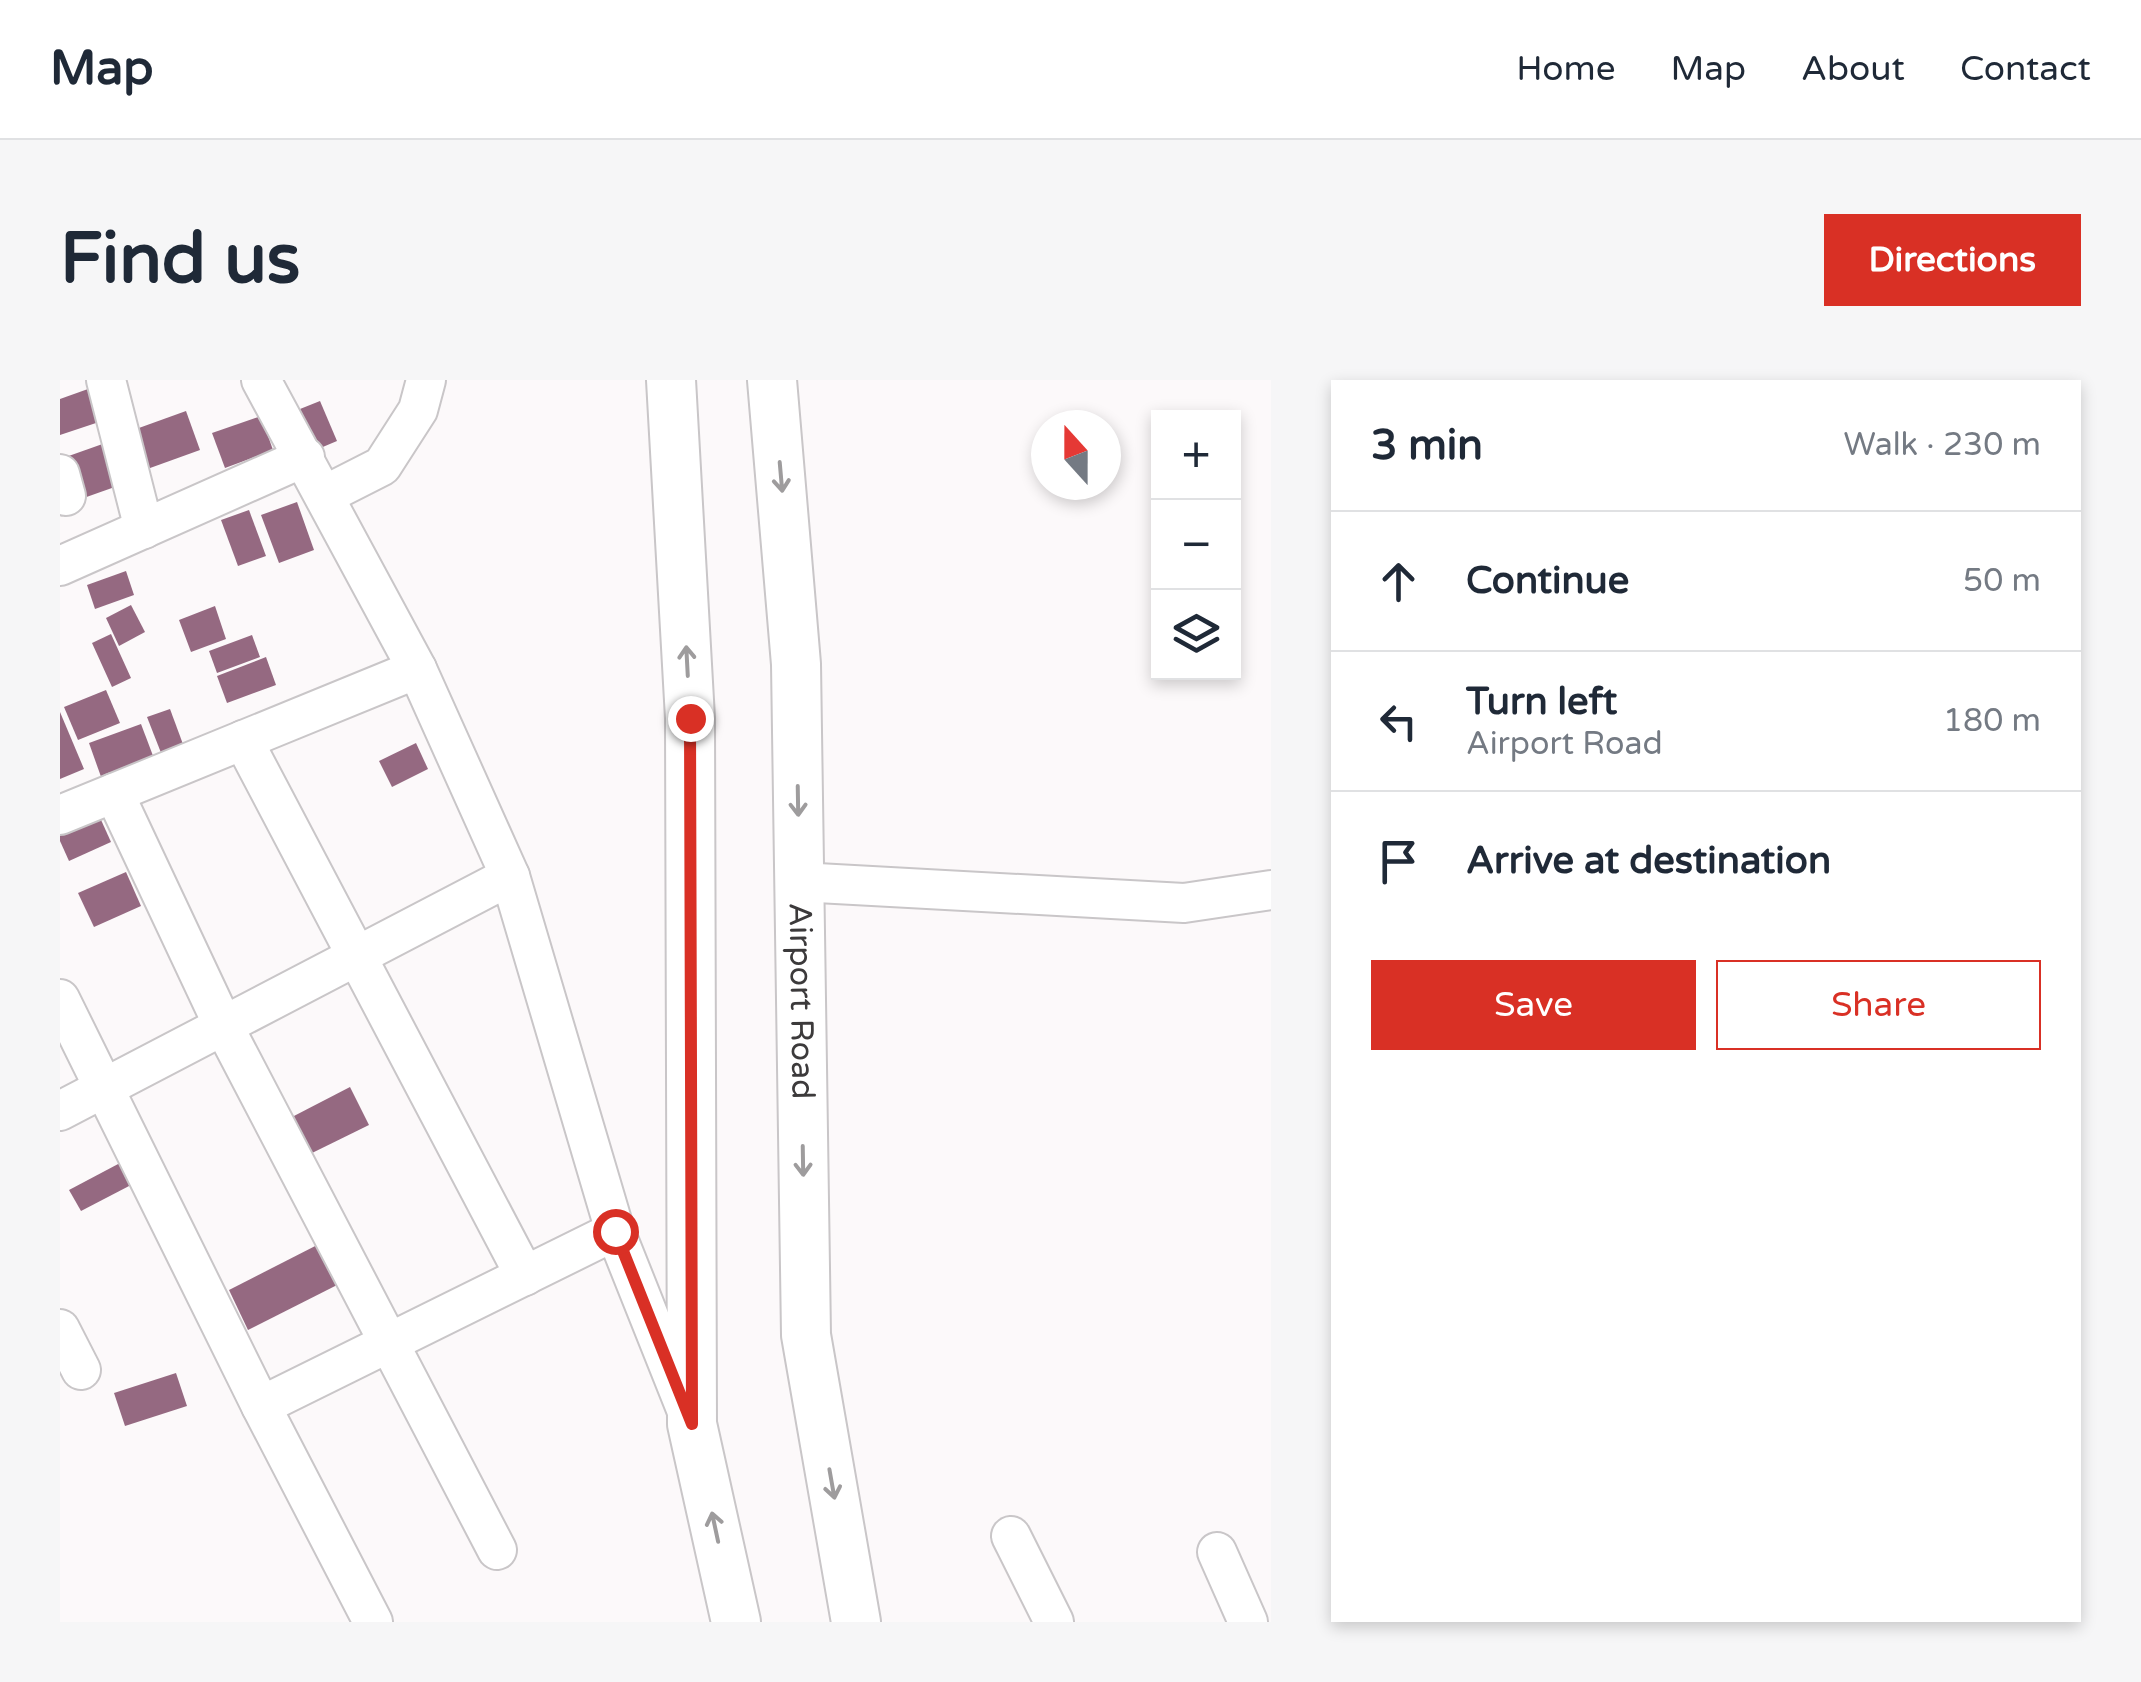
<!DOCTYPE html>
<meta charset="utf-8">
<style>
body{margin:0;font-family:"Varela Round",sans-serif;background:#f6f6f7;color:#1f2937}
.controls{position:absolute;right:30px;top:30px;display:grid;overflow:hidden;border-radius:0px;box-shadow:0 5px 15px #0003}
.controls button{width:90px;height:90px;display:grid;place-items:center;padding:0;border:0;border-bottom:2px solid #e0e1e3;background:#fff;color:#1f2937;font:50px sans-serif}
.compass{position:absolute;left:971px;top:30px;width:90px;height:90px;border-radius:50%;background:#fff;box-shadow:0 5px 15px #0003;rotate:339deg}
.stop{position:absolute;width:30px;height:30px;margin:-22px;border:8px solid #d93025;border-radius:50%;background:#fff}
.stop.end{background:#d93025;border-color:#fff;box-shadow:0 2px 10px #0008}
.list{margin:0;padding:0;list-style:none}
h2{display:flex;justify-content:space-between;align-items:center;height:130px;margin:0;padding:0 40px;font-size:42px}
h2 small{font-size:32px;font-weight:400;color:#747a83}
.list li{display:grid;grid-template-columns:65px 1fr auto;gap:30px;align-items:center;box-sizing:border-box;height:140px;padding:0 40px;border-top:2px solid #e0e1e3}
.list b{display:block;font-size:38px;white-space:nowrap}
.list p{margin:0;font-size:32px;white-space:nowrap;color:#747a83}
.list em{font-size:32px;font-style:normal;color:#747a83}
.actions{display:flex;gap:20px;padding:30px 40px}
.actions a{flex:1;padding:22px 0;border:2px solid #d93025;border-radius:0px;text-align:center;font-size:35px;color:#d93025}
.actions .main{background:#d93025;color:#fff}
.icon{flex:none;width:55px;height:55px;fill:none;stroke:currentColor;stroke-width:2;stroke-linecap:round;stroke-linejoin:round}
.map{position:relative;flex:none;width:1211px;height:1242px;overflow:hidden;border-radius:0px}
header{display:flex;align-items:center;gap:60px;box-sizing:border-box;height:140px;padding:0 50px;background:#fff;border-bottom:2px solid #e0e1e3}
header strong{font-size:48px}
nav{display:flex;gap:55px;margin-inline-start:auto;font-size:35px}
.intro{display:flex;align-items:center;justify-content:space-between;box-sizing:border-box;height:240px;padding:0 60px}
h1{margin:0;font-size:70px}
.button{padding:25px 45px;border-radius:0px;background:#d93025;color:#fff;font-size:35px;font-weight:700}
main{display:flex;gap:60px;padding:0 60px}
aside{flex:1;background:#fff;border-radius:0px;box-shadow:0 5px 15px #0003}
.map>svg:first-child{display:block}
.building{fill:#956981}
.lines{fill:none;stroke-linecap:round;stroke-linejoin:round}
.minor-casing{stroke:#c9c6c8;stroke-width:42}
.major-casing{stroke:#c9c6c8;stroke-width:52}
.minor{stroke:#fff;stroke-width:38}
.major{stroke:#fff;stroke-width:48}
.oneway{stroke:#9e9c9d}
.route{stroke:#d93025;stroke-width:12}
.labels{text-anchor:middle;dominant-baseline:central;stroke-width:10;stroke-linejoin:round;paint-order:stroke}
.street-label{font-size:32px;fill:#3c3a3b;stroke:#fcf9fa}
</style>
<header>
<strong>Map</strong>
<nav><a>Home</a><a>Map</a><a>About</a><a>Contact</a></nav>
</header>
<div class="intro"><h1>Find us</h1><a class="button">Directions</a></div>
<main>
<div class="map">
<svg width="1211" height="1242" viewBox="0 0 1211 1242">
<rect width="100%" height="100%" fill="#fcf9fa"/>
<!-- building -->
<g class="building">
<path d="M28,9L39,42L0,55V19Z"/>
<path d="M260,21L277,61L258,69L240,29Z"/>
<path d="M126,31L140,70L79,92L65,53Z"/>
<path d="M201,36L213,70L165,88L152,53Z"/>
<path d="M51,61L66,103L18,120L3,78Z"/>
<path d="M237,122L254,170L219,183L201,135Z"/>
<path d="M189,130L206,176L178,186L161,140Z"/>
<path d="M66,191L74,215L35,229L27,205Z"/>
<path d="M71,225L85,252L59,266L46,238Z"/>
<path d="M155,226L166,259L131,272L119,240Z"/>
<path d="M51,254L71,298L52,307L32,263Z"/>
<path d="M192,255L200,277L157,293L149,271Z"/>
<path d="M206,277L216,305L167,323L157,296Z"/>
<path d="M46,310L60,343L18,360L4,327Z"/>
<path d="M110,329L127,375L105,383L87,337Z"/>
<path d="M0,332L24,389L0,399Z"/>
<path d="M81,344L98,389L45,408L29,363Z"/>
<path d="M356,363L368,389L332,407L319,381Z"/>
<path d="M37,431L51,462L9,481L0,461V448Z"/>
<path d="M66,492L81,526L34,547L18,513Z"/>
<path d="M290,707L309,745L250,774L232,737Z"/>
<path d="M60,783L71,805L21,831L9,810Z"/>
<path d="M265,861L285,901L188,950L169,910Z"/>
<path d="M116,993L127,1026L65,1046L54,1013Z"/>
</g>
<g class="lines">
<!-- minor casing -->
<g class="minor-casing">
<g id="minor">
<path d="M46,0L84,149"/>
<path d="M201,0L357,289L450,496L555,851L626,1029"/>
<path d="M0,94L6,116"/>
<path d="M265,115L322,86L358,30L366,0"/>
<path d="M0,186L245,77"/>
<path d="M183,360L465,896"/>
<path d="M54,413L163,645L437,1170"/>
<path d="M0,435L357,289"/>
<path d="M739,502L1124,523L1211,510"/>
<path d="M0,619L201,1026L555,851"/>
<path d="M0,731L450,496"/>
<path d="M0,949L21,990"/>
<path d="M201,1026L313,1242"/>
<path d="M951,1156L994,1242"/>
<path d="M1157,1172L1188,1242"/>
</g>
</g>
<!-- major casing -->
<g class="major-casing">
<g id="major">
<path d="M611,0L630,338L632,1044L676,1242"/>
<path id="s1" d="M712,0L736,284L746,955L796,1242"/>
</g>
</g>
<!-- minor -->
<use href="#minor" class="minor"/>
<!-- major -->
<use href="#major" class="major"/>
</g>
<!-- one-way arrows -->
<defs><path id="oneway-shaft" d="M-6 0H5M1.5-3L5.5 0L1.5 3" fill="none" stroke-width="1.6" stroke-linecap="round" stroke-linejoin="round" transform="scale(2.5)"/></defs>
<g class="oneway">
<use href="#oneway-shaft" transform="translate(721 97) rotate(85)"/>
<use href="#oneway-shaft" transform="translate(627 281) rotate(-93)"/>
<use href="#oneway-shaft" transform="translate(738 421) rotate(89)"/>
<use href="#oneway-shaft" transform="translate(743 781) rotate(89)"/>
<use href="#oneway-shaft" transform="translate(772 1104) rotate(80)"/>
<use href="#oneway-shaft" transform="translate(655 1147) rotate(-102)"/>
</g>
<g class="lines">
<!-- route -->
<path class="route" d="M555,851L632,1044L630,338"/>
</g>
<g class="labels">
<!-- street labels -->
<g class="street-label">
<text stroke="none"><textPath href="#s1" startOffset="622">Airport Road</textPath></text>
</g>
</g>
</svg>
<div class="controls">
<button>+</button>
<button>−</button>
<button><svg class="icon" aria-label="layers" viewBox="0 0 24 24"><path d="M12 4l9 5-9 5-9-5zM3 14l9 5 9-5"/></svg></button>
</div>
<svg class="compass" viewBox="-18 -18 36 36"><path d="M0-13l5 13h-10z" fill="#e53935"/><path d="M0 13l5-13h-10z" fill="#747a83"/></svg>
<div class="stop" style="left:555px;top:851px"></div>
<div class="stop end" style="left:630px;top:338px"></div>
</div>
<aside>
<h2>3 min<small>Walk · 230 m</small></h2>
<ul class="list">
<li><svg class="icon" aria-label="ahead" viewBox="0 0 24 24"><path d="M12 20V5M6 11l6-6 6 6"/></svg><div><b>Continue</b></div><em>50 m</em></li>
<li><svg class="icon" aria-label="left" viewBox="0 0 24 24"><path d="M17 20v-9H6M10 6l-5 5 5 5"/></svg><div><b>Turn left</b><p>Airport Road</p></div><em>180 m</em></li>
<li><svg class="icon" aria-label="arrive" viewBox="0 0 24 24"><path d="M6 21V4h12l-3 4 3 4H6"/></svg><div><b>Arrive at destination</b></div></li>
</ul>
<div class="actions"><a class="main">Save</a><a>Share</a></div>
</aside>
</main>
